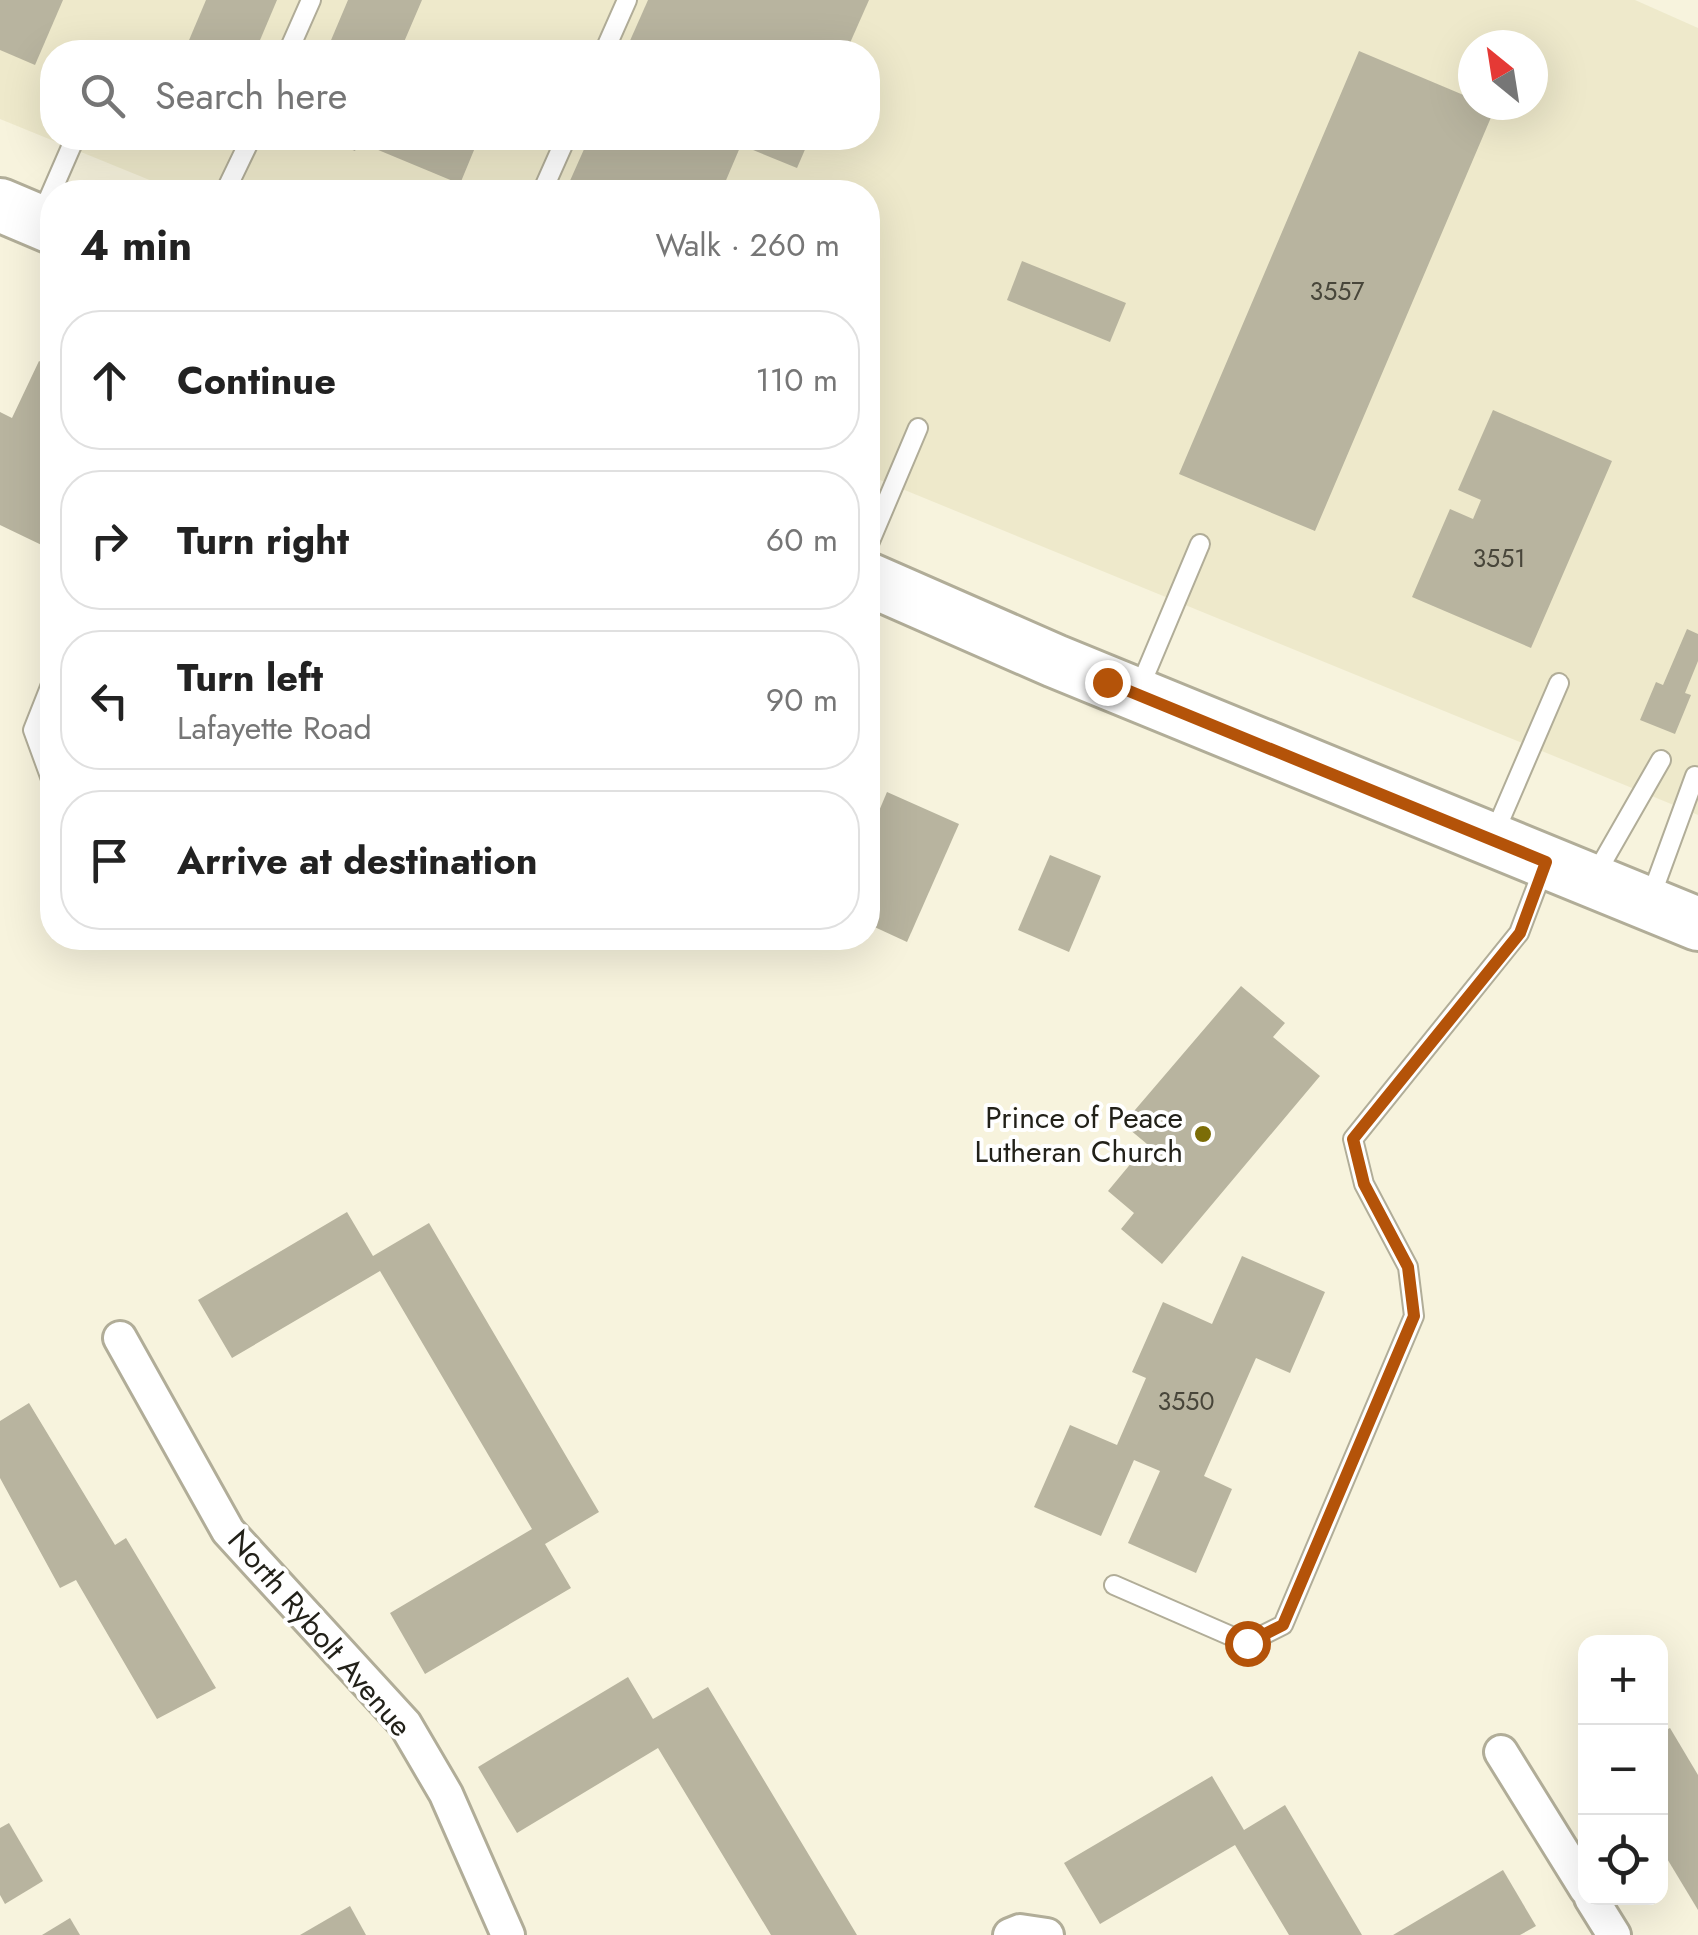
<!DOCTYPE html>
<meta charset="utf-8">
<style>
body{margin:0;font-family:Jost,sans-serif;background:#f2f2f2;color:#222}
.controls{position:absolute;right:30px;bottom:30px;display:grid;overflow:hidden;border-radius:20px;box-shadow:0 10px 40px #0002}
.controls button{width:90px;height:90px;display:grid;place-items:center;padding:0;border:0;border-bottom:2px solid #e0e0e0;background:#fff;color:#222;font:50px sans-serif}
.compass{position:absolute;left:1458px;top:30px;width:90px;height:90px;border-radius:50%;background:#fff;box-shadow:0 10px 40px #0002;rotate:330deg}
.stop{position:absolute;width:30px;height:30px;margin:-22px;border:8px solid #b45309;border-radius:50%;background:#fff}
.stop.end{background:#b45309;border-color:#fff;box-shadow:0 2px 10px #0008}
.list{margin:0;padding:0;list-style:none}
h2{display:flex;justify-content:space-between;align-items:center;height:130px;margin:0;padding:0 40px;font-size:42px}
h2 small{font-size:32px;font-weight:400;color:#767676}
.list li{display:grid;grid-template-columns:65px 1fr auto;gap:30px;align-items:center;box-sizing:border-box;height:140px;margin:0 20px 20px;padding:0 20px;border:2px solid #e0e0e0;border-radius:40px}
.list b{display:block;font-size:38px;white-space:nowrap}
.list p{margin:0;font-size:32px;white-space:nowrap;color:#767676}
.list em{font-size:32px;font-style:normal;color:#767676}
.icon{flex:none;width:55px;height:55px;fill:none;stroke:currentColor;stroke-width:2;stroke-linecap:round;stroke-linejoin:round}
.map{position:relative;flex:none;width:1698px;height:1935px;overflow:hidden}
.search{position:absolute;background:#fff;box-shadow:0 10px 40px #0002;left:40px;top:40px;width:840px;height:110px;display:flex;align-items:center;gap:25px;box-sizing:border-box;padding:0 35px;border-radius:40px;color:#767676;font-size:38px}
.panel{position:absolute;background:#fff;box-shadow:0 10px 40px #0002;left:40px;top:180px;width:840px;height:770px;border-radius:40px}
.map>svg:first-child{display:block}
.built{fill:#eee9cb;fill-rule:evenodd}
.building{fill:#b8b49f}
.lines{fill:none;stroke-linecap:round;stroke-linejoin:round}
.lane-casing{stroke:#b1ad98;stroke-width:22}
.street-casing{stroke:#b1ad98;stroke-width:38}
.primary-casing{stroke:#b1ad98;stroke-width:58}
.lane{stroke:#fff;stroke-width:18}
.street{stroke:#fff;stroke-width:32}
.primary{stroke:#fff;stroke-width:52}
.route{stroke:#b45309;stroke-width:12}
.poi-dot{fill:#7c6d07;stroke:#fff;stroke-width:4}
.labels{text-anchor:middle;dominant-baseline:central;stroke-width:8;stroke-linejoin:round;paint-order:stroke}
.number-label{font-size:25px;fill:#48463a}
.poi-label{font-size:30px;fill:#222119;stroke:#fff;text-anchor:end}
.street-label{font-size:30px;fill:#222119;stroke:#fff}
</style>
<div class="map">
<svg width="1698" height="1935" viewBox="0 0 1698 1935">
<rect width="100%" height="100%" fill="#f7f3dd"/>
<!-- built -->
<path class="built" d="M0,0H1635L1698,28V815L868,475V192H179L0,119ZM1473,45H1533V105H1473ZM52,52H868V138H52Z"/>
<!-- building -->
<g class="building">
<path d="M0,0H63L35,65L0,50Z"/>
<path d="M206,0H277L255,52H184Z"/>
<path d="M348,0H422L401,49L410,52H326Z"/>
<path d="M648,0H869L846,52H625Z"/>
<path d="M1359,51L1473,99V105L1495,108L1315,531L1179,474Z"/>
<path d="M324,138H479L460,184L359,142L355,151Z"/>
<path d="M589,138H810L797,168L741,145L721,192H565Z"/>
<path d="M1022,261L1126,303L1110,342L1007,300Z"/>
<path d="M39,361L52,368V550L0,525V412L12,418Z"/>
<path d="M1493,410L1612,461L1531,648L1412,597L1450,509L1473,519L1481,500L1458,490Z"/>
<path d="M1687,629L1698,634V661L1685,693L1691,695L1675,734L1640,720L1656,682L1663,685Z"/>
<path d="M887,792L959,824L907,942L868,924V837Z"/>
<path d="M1050,855L1101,876L1069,952L1018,930Z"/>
<path d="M1241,986L1285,1023L1273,1037L1320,1076L1162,1264L1121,1229L1134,1213L1108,1191L1147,1144L1123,1124Z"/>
<path d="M347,1212L373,1256L429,1223L599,1512L545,1544L571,1588L425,1674L390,1613L532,1529L380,1271L232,1358L198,1300Z"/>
<path d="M1242,1256L1325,1292L1290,1373L1256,1358L1204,1476L1232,1489L1196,1573L1128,1543L1160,1471L1134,1460L1101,1536L1034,1507L1070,1425L1117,1445L1146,1378L1132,1372L1163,1302L1212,1324Z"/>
<path d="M29,1403L115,1545L126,1538L216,1688L157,1719L76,1580L60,1588L0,1478V1421Z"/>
<path d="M628,1677L653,1719L708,1687L857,1935H771L658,1748L517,1833L478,1767Z"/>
<path d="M1670,1728L1698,1775V1910L1660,1847V1733Z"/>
<path d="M1212,1776L1244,1830L1285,1805L1362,1935H1289L1235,1845L1100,1924L1064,1863Z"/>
<path d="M9,1823L43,1881L5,1904L0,1895V1828Z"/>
<path d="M1503,1870L1536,1926L1520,1935H1393Z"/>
<path d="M350,1906L366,1935H300Z"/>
<path d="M70,1918L80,1935H42Z"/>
</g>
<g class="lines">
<!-- lane casing -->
<g class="lane-casing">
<g id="lane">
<path d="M288,52L311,0"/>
<path d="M604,52L627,0"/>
<path d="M225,192L251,138"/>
<path d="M542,192L566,138"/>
<path d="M41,216L75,138"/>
<path d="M868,546L918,428"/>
<path d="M52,682L33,730L52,782"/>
<path d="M1139,689L1200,544"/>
<path d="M1494,834L1559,683"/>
<path d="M1594,877L1661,760"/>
<path d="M1650,899L1695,776"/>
<path d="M1114,1585L1247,1643L1283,1625L1414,1316L1408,1267L1364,1184L1353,1139L1519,933L1544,867"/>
</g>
</g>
<!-- street casing -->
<g class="street-casing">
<g id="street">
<path d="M120,1338L228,1531L405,1724L446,1794L508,1935"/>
<path d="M1501,1752L1586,1889"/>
<path d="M1591,1898L1614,1935"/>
<path d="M1010,1935L1020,1931L1047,1935"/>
</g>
</g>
<!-- primary casing -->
<g class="primary-casing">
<g id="primary">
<path d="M0,205L52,227"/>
<path d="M868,579L1055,661L1698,924"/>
</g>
</g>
<!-- lane -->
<use href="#lane" class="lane"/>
<!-- street -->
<use href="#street" class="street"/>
<!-- primary -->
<use href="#primary" class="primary"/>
</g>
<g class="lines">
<!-- route -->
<path class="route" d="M1107,682L1546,862L1520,933L1353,1139L1364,1184L1408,1267L1414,1316L1283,1625L1247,1643"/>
</g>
<!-- markers -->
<circle class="poi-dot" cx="1203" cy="1134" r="10"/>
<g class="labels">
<!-- number labels -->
<g class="number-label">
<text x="1337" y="291">3557</text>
<text x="1499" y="558">3551</text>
<text x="1186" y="1401">3550</text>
</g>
<!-- poi labels -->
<g class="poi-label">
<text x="1183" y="1117">Prince of Peace<tspan x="1183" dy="34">Lutheran Church</tspan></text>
</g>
<!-- street labels -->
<g class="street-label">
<text transform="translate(320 1633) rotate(49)">North Rybolt Avenue</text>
</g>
</g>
</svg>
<div class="controls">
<button>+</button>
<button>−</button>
<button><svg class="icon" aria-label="locate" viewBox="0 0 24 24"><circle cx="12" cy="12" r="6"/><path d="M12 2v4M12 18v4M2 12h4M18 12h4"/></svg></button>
</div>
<svg class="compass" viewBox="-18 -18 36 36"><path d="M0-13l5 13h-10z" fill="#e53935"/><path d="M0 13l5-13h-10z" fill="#767676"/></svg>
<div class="stop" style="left:1247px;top:1643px"></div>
<div class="stop end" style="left:1107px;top:682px"></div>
<div class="search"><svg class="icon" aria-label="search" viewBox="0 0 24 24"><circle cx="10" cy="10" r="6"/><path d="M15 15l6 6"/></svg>Search here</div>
<section class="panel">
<h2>4 min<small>Walk · 260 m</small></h2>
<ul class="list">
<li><svg class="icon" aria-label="ahead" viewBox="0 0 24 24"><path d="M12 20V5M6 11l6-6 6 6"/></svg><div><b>Continue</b></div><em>110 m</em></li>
<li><svg class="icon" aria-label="right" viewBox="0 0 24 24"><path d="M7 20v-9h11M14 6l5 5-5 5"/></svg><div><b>Turn right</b></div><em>60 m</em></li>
<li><svg class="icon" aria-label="left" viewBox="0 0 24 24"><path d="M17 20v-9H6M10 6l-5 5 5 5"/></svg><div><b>Turn left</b><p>Lafayette Road</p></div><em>90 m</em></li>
<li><svg class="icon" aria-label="arrive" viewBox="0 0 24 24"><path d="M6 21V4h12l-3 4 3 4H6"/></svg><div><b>Arrive at destination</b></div></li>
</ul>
</section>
</div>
